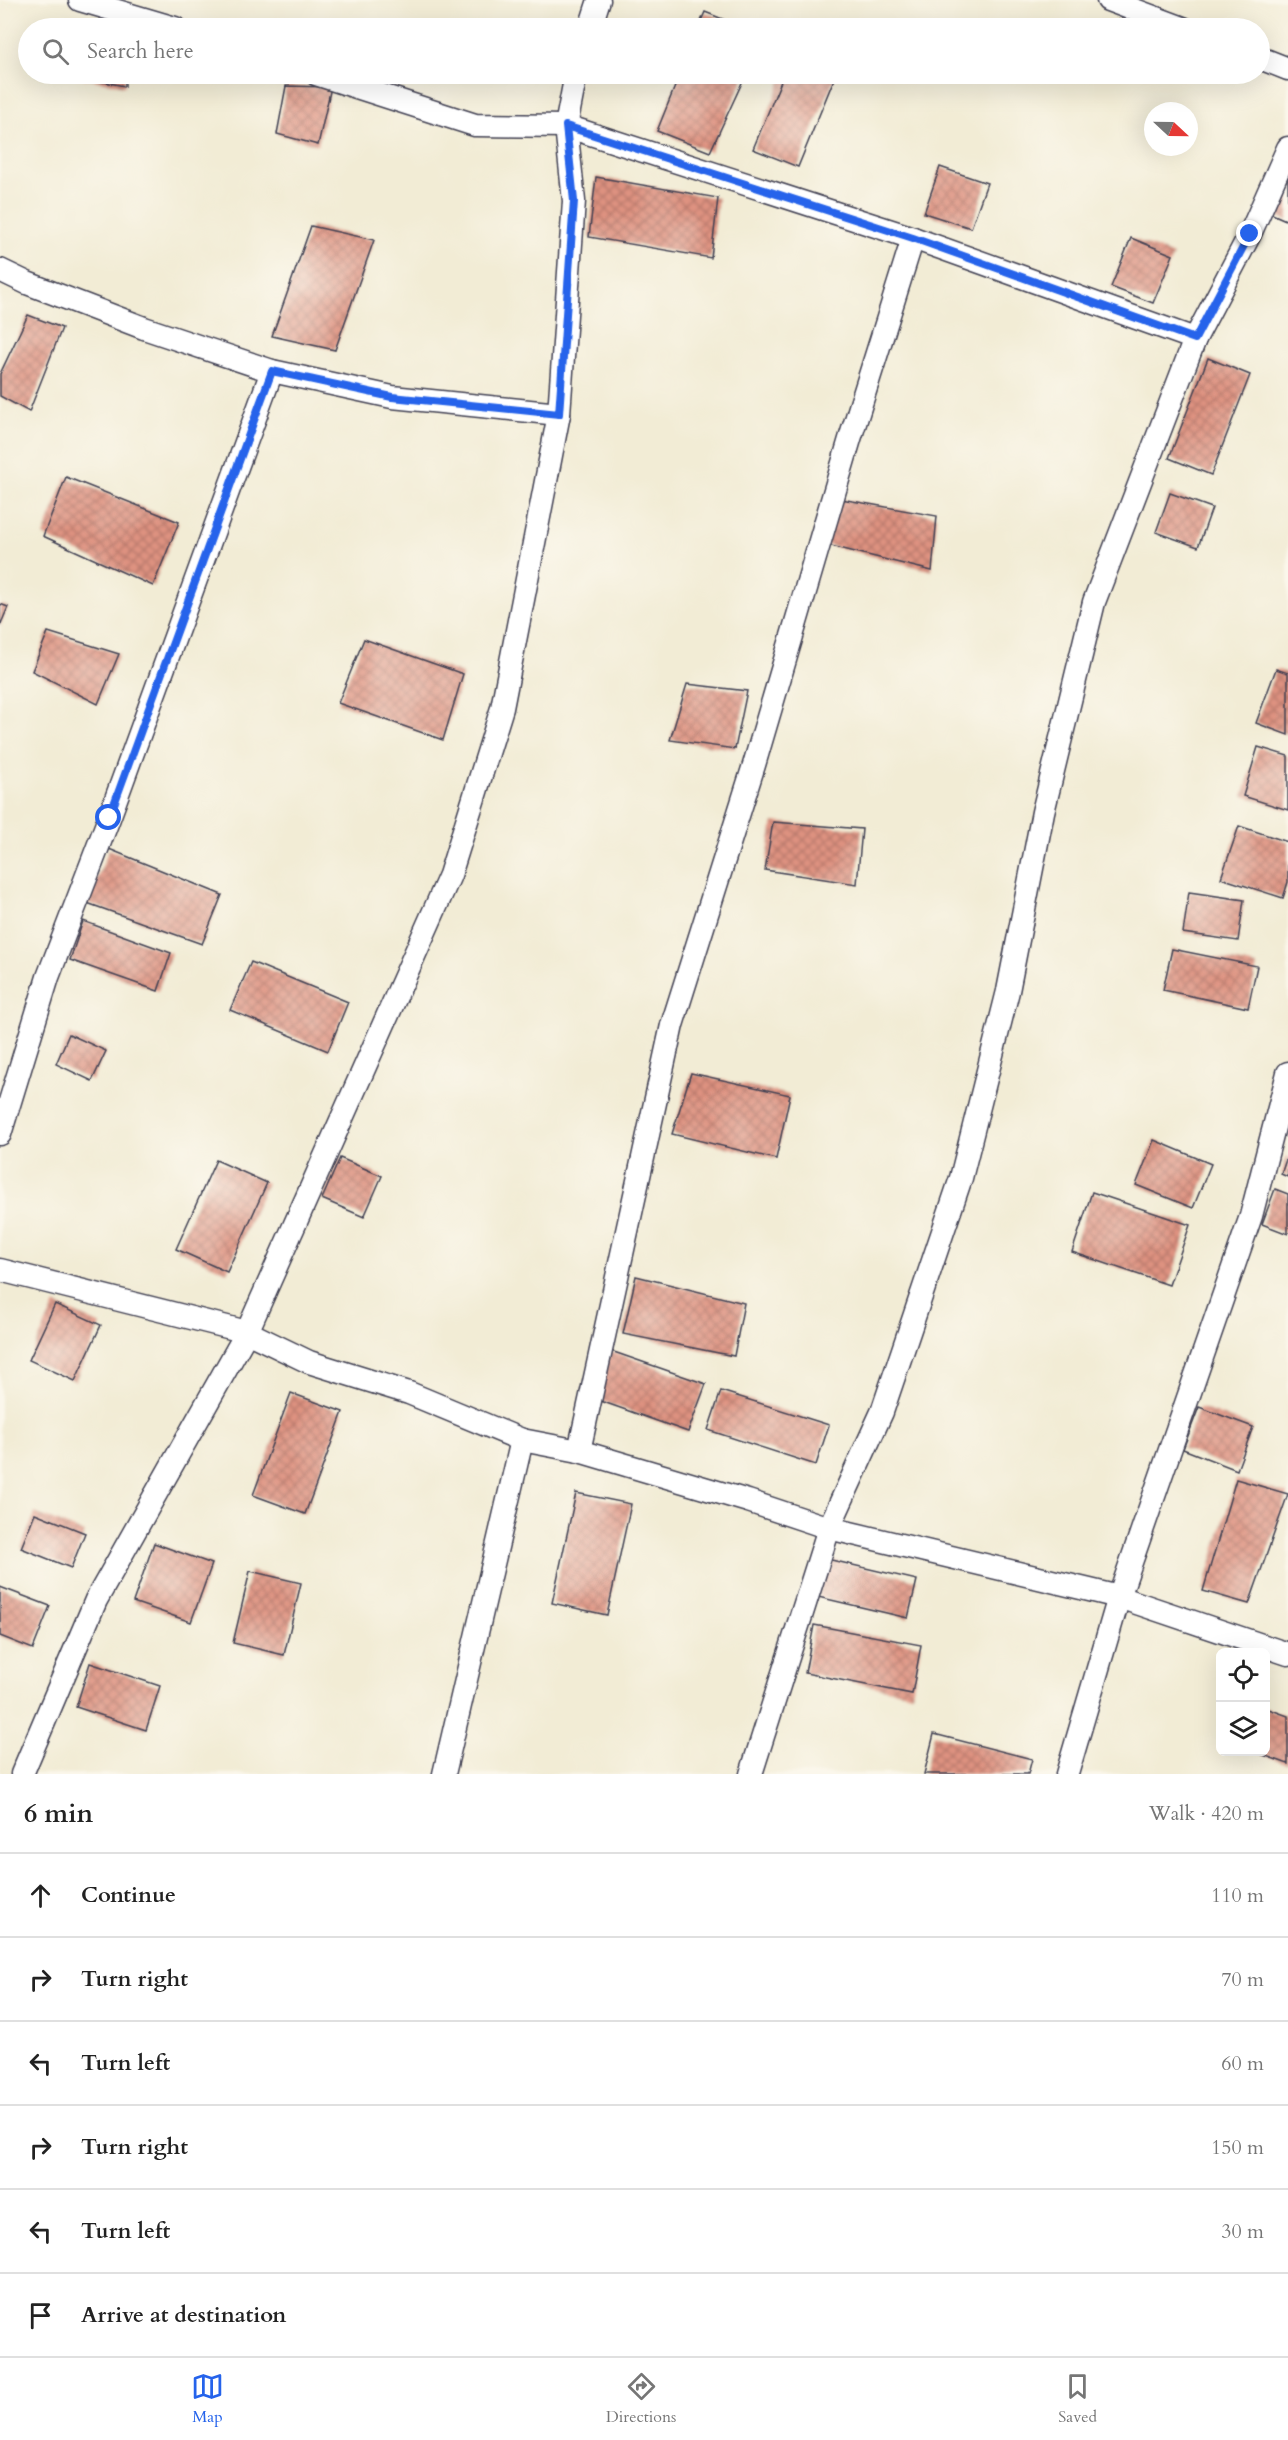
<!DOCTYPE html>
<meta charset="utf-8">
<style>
body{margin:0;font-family:Cardo,serif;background:#f2f2f2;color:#222}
.controls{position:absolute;right:18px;bottom:18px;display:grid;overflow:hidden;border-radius:9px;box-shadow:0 6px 24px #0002}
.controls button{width:54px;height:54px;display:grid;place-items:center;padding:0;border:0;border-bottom:2px solid #e0e0e0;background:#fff;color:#222;font:30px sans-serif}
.compass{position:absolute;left:1144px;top:102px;width:54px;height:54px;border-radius:50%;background:#fff;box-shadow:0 6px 24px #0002;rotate:112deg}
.stop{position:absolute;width:18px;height:18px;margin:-14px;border:4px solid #2563eb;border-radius:50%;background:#fff}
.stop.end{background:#2563eb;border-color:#fff;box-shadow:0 2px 6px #0008}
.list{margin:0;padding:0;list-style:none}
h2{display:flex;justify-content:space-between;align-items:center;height:78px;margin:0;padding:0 24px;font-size:26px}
h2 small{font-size:20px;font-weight:400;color:#767676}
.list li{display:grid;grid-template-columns:39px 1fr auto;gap:18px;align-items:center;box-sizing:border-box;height:84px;padding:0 24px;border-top:2px solid #e0e0e0}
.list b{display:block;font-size:22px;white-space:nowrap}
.list em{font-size:20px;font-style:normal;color:#767676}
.icon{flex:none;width:33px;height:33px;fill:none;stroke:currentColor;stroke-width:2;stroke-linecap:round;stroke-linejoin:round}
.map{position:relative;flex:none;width:1288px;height:1774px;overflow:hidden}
.search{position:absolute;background:#fff;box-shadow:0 6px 24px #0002;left:18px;right:18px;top:18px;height:66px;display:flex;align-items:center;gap:15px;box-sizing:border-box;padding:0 21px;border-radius:33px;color:#767676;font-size:22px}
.sheet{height:582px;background:#fff}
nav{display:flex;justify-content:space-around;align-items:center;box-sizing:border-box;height:84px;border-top:2px solid #e0e0e0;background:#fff;font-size:16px;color:#767676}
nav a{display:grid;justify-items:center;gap:3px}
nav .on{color:#2563eb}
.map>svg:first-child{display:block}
.building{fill:url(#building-cross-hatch)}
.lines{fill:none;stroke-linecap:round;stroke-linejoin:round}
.minor-casing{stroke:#414052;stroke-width:25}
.minor{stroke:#fff;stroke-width:22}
.route{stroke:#2563eb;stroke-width:8}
</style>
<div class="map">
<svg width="1288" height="1774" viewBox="0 0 1288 1774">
<defs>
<pattern id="building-cross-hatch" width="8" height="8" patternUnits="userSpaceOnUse" patternTransform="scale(1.5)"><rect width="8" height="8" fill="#de9280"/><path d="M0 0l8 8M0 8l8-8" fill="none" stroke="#b4776a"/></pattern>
</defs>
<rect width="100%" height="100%" fill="#fbf7ec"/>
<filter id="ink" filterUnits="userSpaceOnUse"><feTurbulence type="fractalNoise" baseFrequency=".0167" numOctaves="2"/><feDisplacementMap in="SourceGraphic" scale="12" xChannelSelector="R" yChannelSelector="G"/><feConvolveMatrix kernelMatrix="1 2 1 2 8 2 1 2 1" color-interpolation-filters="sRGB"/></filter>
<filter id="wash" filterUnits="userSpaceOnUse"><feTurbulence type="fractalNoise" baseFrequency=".008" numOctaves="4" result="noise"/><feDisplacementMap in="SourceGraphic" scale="24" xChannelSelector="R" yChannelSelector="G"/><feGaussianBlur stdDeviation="1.35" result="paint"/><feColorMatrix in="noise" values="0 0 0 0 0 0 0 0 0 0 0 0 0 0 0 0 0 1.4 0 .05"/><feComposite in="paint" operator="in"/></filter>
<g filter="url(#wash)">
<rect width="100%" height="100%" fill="#f2ecd5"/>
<g id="blocks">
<!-- building -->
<g class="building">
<path d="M705,12L745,28H698Z"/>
<path d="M82,22L101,28H81Z"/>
<path d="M72,74H125V86L72,76Z"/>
<path d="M680,74H746L710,152L657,131Z"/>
<path d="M784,74H836L798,167L753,149Z"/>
<path d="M286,86L331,87L318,145L277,134Z"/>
<path d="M940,167L987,183L971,228L924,213Z"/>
<path d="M1288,170V221L1270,213Z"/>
<path d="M596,177L718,198L711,258L589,237Z"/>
<path d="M311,226L374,240L335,350L272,336Z"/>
<path d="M1131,238L1173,255L1153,303L1111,287Z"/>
<path d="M28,315L62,328L29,412L0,396V374Z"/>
<path d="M1208,358L1250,375L1211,475L1169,458Z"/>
<path d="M66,477L179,522L153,586L43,536Z"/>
<path d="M1170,493L1212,508L1198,547L1156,532Z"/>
<path d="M841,499L937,516L932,571L823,544Z"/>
<path d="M0,604L8,607L0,626Z"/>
<path d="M48,632L119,654L98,704L32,671Z"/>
<path d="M364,639L463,674L443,740L338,703Z"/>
<path d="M1276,669L1288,673V735L1256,723Z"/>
<path d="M687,684L747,691L735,749L670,740Z"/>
<path d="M1258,747L1288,756V810L1243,796Z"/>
<path d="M773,822L862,829L857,884L765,870Z"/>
<path d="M1239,826L1288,842V882L1283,898L1221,878Z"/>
<path d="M109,849L222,895L202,944L87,903Z"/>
<path d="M1189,892L1244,900L1238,941L1183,933Z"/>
<path d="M83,921L171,953L158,991L70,960Z"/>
<path d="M1172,949L1257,966L1248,1008L1163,990Z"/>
<path d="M251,962L348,1002L328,1051L230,1010Z"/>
<path d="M69,1034L106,1051L92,1081L56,1064Z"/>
<path d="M691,1073L790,1095L776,1159L672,1134Z"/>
<path d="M1154,1140L1211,1164L1193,1208L1136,1185Z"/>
<path d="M1288,1154V1177L1281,1174Z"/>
<path d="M340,1158L382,1176L364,1217L322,1199Z"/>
<path d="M216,1160L267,1183L227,1272L176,1249Z"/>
<path d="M1275,1189L1288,1194V1234L1262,1224Z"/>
<path d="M1092,1192L1190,1225L1169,1285L1072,1252Z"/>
<path d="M636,1276L744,1303L734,1356L623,1334Z"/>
<path d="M55,1304L101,1325L75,1381L29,1360Z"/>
<path d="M611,1351L706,1384L688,1432L595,1399Z"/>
<path d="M721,1391L829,1425L816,1465L708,1430Z"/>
<path d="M291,1393L343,1412L305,1514L253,1495Z"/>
<path d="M1199,1407L1253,1427L1237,1470L1183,1449Z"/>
<path d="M1236,1479L1288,1494L1249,1604L1203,1591Z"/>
<path d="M576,1493L631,1504L607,1615L552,1603Z"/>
<path d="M35,1513L85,1533L71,1568L21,1548Z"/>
<path d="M154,1543L212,1564L191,1622L133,1602Z"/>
<path d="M827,1559L917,1580L908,1618L818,1597Z"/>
<path d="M250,1571L301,1583L284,1655L233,1643Z"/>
<path d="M0,1587L50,1606L33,1649L0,1636Z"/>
<path d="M814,1625L921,1645L912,1694L805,1673Z"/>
<path d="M90,1663L160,1686L146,1730L76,1707Z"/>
<path d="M1266,1708L1288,1716V1764L1255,1752H1266Z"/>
<path d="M934,1734L1032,1759L1028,1774H924Z"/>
</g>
</g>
</g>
<g filter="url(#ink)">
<use href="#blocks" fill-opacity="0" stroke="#414052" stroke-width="1.5"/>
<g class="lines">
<!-- minor casing -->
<g class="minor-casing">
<g id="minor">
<path d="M80,0L175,28"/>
<path d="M1108,0L1183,28"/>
<path d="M590,28L599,0"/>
<path d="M1260,58L1288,69"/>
<path d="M316,74L475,125L566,126L913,238L1195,339"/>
<path d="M0,270L27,283L144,328L272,371L392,397L559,414"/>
<path d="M0,1134L48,977L109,818L272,371"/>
<path d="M0,1270L247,1332L309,1362L409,1393L522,1440L579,1451L748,1501L829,1528L1119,1597L1288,1654"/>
<path d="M579,1451L672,1025L754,765L850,439L913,238"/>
<path d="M22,1774L96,1600L247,1332L450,875L502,708L559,414L574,201L566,126L576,74"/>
<path d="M444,1774L522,1440"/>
<path d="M751,1774L829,1528L882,1412L961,1178L1008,991L1043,812L1094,602L1195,339L1250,234L1288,148"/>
<path d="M1067,1774L1119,1597L1251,1216L1288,1073"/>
</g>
</g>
<!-- minor -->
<use href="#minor" class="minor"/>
</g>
</g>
<g class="lines" filter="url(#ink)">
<!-- route -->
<path class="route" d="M109,818L272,371L392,397L559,414L574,201L566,126L913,238L1195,339L1250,234"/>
</g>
</svg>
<div class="controls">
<button><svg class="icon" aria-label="locate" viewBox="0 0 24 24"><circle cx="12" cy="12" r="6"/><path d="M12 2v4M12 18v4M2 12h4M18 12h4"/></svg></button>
<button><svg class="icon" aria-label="layers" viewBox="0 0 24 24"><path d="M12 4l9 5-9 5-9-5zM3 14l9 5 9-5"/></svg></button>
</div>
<svg class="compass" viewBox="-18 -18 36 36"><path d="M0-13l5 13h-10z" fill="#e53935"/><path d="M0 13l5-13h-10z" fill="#767676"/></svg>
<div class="stop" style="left:109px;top:818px"></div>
<div class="stop end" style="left:1250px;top:234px"></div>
<div class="search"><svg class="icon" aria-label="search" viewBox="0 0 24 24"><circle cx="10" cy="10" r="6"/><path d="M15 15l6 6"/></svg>Search here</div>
</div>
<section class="sheet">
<h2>6 min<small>Walk · 420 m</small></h2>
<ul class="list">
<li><svg class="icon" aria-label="ahead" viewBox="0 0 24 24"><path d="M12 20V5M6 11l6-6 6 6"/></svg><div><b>Continue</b></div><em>110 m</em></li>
<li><svg class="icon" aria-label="right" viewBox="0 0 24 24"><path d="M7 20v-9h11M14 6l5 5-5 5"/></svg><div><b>Turn right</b></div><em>70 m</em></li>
<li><svg class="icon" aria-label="left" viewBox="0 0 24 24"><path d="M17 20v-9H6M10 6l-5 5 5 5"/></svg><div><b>Turn left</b></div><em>60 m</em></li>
<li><svg class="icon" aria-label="right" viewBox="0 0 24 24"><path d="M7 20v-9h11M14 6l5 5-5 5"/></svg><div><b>Turn right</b></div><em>150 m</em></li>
<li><svg class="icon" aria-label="left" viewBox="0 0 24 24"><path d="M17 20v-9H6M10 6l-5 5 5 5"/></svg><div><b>Turn left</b></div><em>30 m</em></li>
<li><svg class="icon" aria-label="arrive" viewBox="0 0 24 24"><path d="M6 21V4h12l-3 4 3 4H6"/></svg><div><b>Arrive at destination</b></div></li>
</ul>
</section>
<nav>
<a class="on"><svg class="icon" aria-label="map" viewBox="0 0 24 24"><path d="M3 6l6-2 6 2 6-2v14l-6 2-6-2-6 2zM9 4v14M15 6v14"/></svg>Map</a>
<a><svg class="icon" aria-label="directions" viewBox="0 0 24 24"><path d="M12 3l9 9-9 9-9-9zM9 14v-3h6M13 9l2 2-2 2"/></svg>Directions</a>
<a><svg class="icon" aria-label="saved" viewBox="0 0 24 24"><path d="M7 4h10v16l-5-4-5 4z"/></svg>Saved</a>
</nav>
